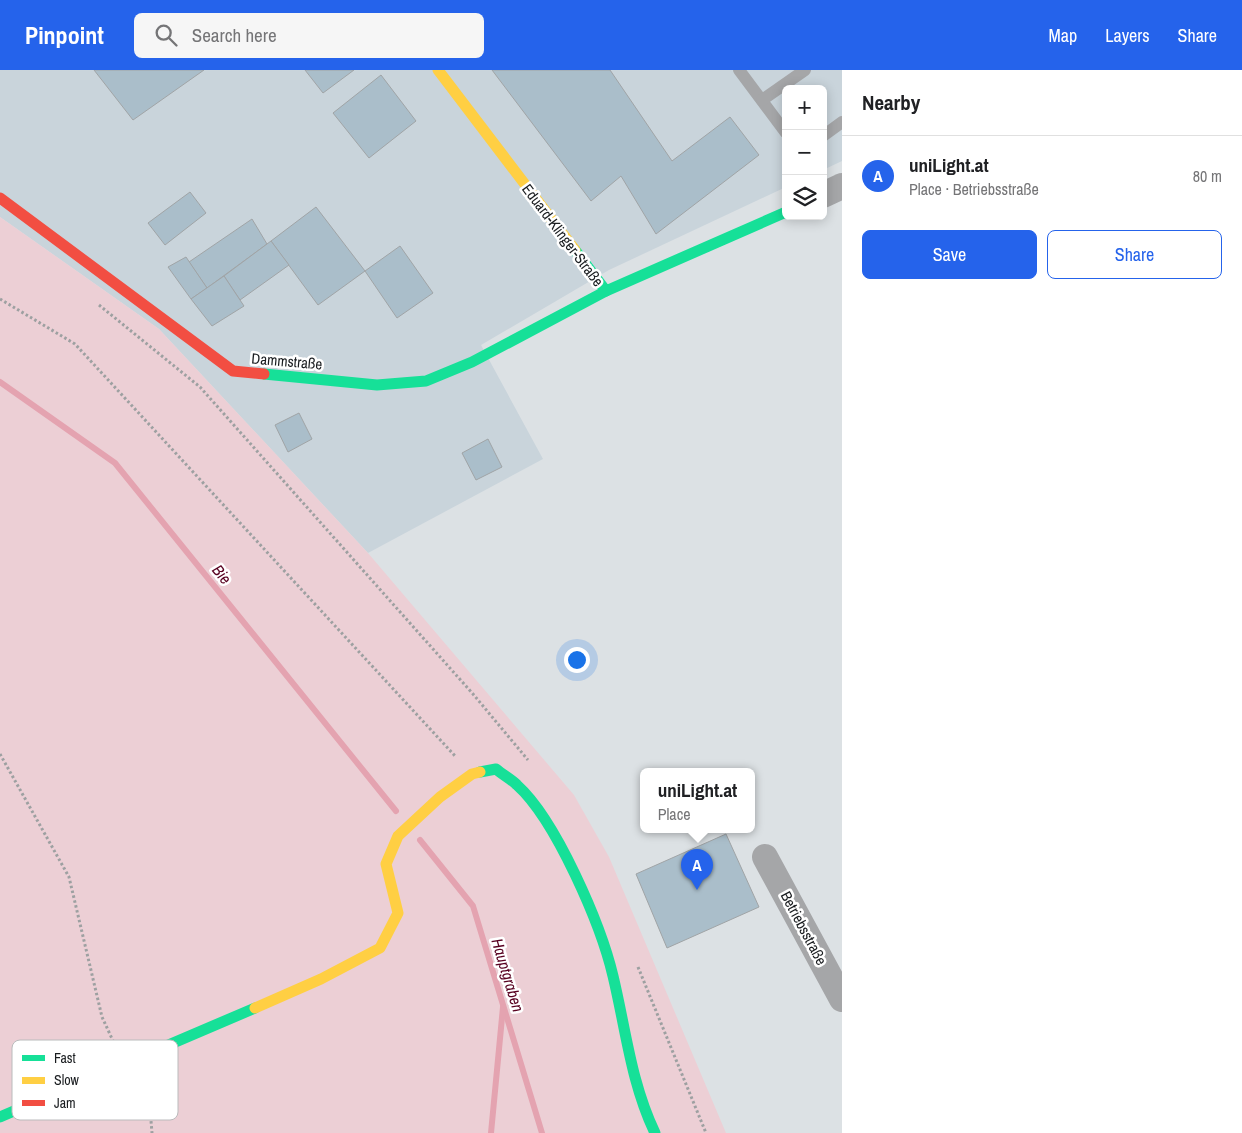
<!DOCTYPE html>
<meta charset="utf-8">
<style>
body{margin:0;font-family:"Archivo Narrow",sans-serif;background:#f6f6f6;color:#202124}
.controls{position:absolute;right:15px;top:15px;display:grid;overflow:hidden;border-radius:8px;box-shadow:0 2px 12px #0003}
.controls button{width:45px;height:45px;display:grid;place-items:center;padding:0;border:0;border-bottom:1px solid #e0e0e0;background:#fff;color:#202124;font:25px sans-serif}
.you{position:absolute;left:576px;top:589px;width:18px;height:18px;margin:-12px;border:4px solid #fff;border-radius:50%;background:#1a73e8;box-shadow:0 0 0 8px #1a73e833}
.badge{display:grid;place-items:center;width:32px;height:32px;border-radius:50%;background:#2563eb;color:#fff;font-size:16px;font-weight:700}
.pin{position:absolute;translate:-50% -41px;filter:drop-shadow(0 1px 2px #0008)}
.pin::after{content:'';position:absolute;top:26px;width:18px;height:15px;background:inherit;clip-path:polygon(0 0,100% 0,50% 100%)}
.popup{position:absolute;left:640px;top:698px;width:115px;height:65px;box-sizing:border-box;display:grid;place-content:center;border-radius:8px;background:#fff;filter:drop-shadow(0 1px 4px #0005);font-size:16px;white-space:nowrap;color:#757577}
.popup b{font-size:19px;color:#202124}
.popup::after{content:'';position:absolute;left:50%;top:100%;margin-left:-10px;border:10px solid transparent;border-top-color:#fff}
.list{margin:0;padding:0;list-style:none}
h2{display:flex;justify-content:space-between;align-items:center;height:65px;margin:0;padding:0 20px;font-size:21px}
h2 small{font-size:16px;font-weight:400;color:#757577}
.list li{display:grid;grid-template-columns:32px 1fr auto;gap:15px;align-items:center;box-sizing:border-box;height:80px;padding:0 20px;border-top:1px solid #e0e0e0}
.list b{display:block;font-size:19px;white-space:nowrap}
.list p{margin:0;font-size:16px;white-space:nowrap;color:#757577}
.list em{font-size:16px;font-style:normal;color:#757577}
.actions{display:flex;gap:10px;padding:15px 20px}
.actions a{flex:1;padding:11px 0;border:1px solid #2563eb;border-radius:8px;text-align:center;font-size:18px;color:#2563eb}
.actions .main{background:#2563eb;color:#fff}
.icon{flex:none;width:28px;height:28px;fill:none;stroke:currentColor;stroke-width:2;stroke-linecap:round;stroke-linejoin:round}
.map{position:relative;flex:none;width:842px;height:1063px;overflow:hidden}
header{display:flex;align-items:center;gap:30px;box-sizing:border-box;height:70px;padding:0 25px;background:#2563eb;color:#fff}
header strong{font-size:24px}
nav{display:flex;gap:28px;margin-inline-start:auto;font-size:18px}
.search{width:350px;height:45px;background:#f6f6f6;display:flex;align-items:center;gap:12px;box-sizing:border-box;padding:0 18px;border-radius:8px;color:#757577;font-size:19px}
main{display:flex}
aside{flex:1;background:#fff}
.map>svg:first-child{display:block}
.built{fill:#c9d4db}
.green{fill:#eccfd5}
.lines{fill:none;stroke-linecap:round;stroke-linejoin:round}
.stream{stroke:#e4a3b0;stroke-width:6}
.building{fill:#aabeca;stroke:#a0a4a6}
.path{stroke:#9da0a1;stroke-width:3;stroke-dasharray:2.5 2.5;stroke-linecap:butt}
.lane{stroke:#a5a6a8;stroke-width:12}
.street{stroke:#a5a6a8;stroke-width:26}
.fast{stroke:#16e098;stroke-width:11}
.slow{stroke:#ffcf43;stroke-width:11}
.jam{stroke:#f24e42;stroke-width:11}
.labels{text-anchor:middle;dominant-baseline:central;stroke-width:5;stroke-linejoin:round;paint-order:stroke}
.street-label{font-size:15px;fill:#191c1f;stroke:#fff}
.water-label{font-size:16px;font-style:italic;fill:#580221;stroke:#fff}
.key{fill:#fff;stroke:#babbbc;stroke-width:1}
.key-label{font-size:14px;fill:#191c1f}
</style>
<header>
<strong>Pinpoint</strong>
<div class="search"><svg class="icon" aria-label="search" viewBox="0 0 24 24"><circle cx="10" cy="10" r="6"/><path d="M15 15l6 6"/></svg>Search here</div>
<nav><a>Map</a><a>Layers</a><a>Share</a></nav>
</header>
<main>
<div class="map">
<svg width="842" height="1063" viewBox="0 0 842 1063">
<rect width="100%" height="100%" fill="#dce1e4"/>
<!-- built -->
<path class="built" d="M0,0H842V91L823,100V19H786V117L609,200L481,275L543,389L368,483L159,259L0,147Z"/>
<!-- green -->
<path class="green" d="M0,147L159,259L368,483L574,725L609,787L726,1063H0Z"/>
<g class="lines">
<!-- stream -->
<g class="stream">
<path d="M0,312L115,393L396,741"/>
<path d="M420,770L473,836L542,1063"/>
<path d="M491,1063L503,937"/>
</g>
</g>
<!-- building -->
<g class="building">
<path d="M94,0H204L133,50Z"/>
<path d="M305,0H354L323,23Z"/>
<path d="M492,0H610L672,91L730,47L759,85L656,164L621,106L591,131Z"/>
<path d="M381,5L416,51L369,88L333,43Z"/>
<path d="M190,122L206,143L165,175L148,153Z"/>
<path d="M316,137L365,201L318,235L271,171Z"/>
<path d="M252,149L267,174L207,218L189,192Z"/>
<path d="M271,171L289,195L240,230L224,206Z"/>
<path d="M400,176L433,223L397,248L365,201Z"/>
<path d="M186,187L207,218L191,229L168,197Z"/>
<path d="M224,206L244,236L212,256L191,229Z"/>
<path d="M299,343L312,369L288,382L275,355Z"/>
<path d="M488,369L502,397L476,410L462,383Z"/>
<path d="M726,764L759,837L667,878L636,804Z"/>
</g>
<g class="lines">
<!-- path -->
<g class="path">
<path d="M0,229L75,274L456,687"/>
<path d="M99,235L200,317L473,624L528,690"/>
<path d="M0,684L69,807L102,947L114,973"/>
<path d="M638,897L706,1063"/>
<path d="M134,1015L151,1051L152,1063"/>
</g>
<!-- lane -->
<g class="lane">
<path d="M739,0L786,63"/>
<path d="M762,30L805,0"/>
<path d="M823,66L842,52"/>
</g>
<!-- street -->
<g class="street">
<path d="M823,125L842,116"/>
<path d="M765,787L842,929"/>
</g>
<!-- fast -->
<g class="fast">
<path d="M575,180L606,221L786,142"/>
<path d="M264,304L377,315L426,311L472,292L606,221"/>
<path d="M480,702L496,699C503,705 511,709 517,715C556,750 601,855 613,906C626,960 631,1013 655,1063"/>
<path d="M0,1047L255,938"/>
</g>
<!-- slow -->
<g class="slow">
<path d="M438,0L575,180"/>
<path d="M255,938L321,909L380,878L398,843L386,794L398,766L440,727L472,704L480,702"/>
</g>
<!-- jam -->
<path class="jam" d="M0,128L233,301L264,304"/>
</g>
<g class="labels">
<!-- street labels -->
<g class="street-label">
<text transform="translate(563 165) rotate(53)">Eduard-Klinger-Straße</text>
<text transform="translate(287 291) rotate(5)">Dammstraße</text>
<text transform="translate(804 858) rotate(62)">Betriebsstraße</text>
</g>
<!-- water labels -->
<g class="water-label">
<text transform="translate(222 504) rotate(51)">Bie</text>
<text transform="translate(508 905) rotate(73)">Hauptgraben</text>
</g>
</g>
<!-- legend -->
<rect x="12" y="970" width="166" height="80" rx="8" class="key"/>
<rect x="22" y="985" width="23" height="6" fill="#16e098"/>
<rect x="22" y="1007" width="23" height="7" fill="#ffcf43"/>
<rect x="22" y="1030" width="23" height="6" fill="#f24e42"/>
<g class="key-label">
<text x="54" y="993">Fast</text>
<text x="54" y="1015">Slow</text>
<text x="54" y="1038">Jam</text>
</g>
</svg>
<div class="controls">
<button>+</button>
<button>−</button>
<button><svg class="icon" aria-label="layers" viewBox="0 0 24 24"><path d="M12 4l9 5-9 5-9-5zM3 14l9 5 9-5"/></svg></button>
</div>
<div class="you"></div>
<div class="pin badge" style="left:697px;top:820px">A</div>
<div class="popup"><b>uniLight.at</b>Place</div>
</div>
<aside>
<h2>Nearby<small></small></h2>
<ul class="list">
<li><span class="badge">A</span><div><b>uniLight.at</b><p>Place · Betriebsstraße</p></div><em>80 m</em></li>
</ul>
<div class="actions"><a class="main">Save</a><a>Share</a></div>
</aside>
</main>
